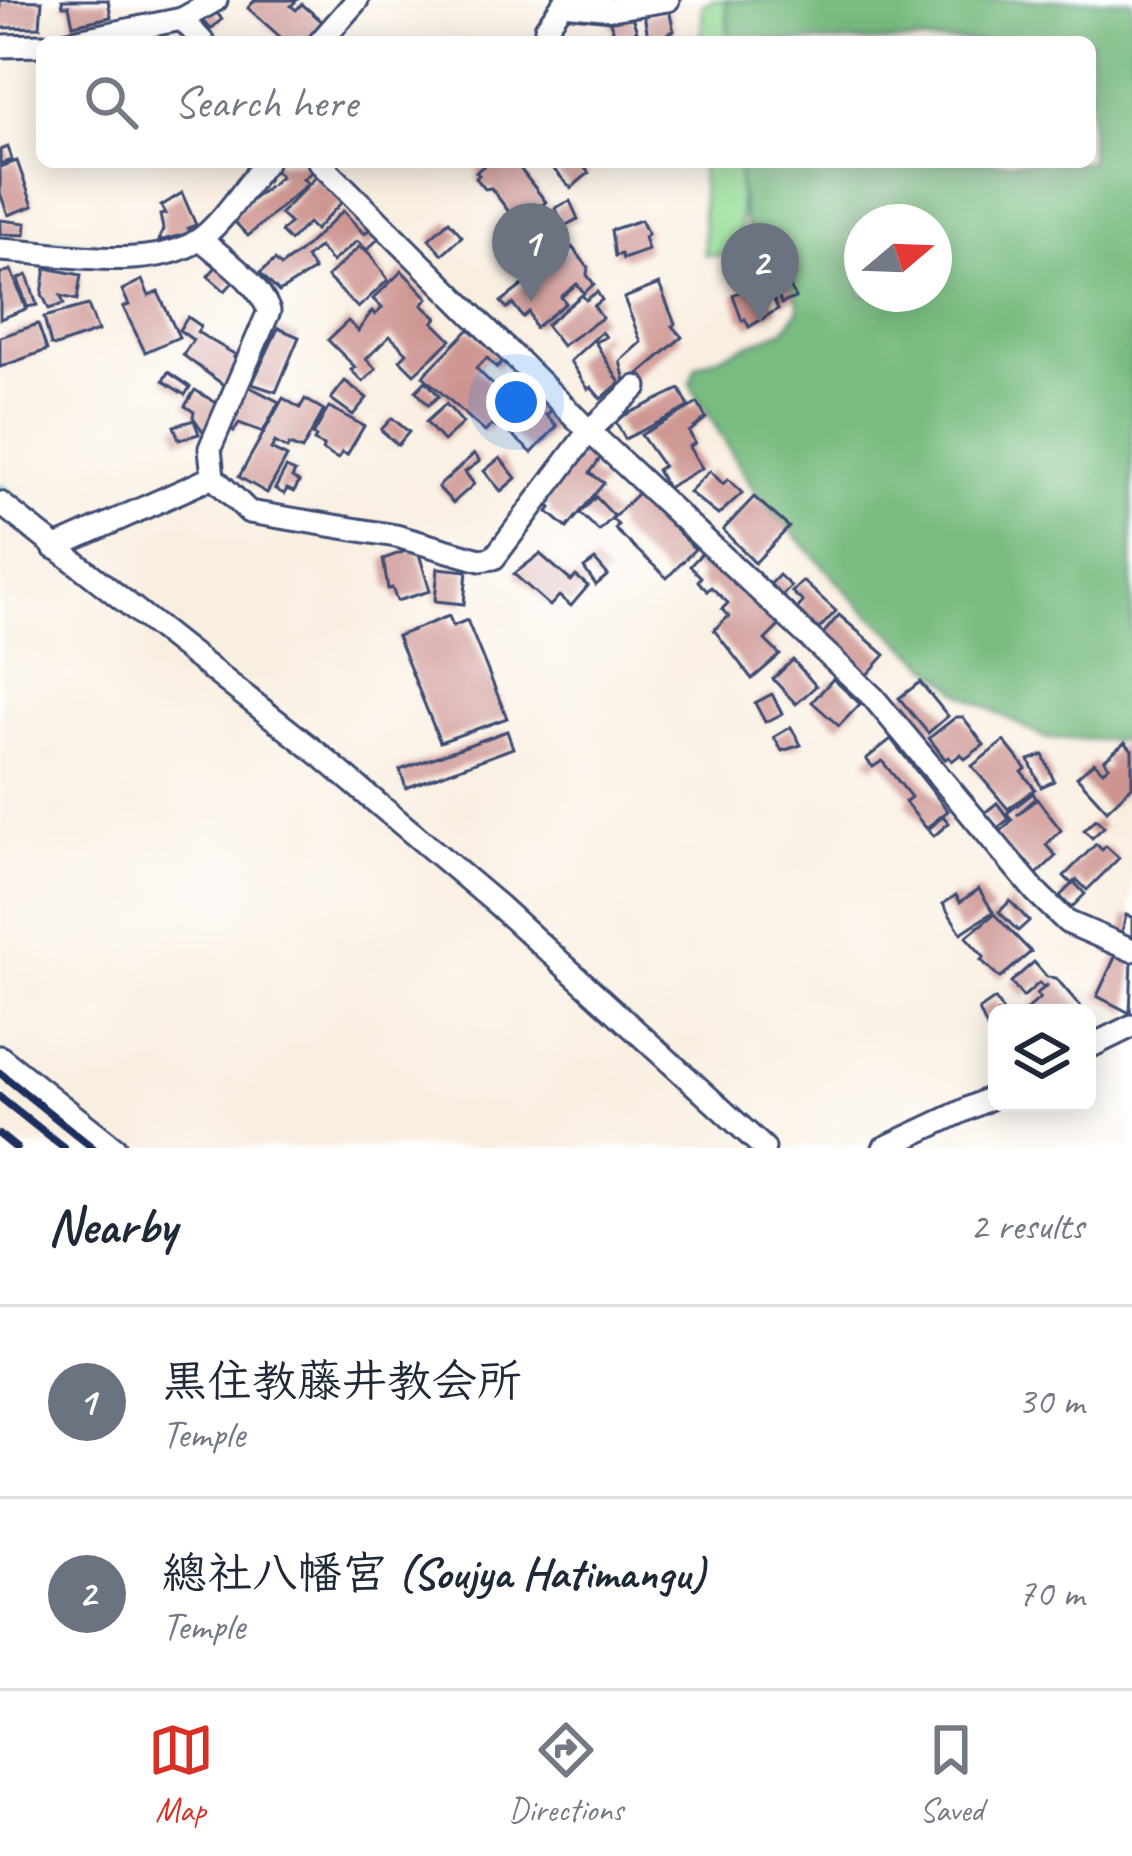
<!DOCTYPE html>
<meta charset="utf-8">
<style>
body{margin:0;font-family:Caveat,"Klee One",sans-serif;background:#f6f6f7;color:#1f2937}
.controls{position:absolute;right:36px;bottom:36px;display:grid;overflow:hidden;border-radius:18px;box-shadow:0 6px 30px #0003}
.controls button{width:108px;height:108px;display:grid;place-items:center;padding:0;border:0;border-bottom:3px solid #e0e1e3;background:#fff;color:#1f2937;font:60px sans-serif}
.compass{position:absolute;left:844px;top:204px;width:108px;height:108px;border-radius:50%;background:#fff;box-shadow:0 6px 30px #0003;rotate:71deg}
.you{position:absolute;left:516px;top:402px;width:42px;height:42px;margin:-30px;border:9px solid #fff;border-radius:50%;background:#1a73e8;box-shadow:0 0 0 18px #1a73e833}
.badge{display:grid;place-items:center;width:78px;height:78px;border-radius:50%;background:#d93025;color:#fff;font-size:39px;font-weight:700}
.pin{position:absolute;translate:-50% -99px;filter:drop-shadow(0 3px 6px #0008)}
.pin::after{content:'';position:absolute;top:63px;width:42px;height:36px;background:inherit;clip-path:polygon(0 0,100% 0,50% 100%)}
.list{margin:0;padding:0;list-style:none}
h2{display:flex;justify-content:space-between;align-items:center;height:156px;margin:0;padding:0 48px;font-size:51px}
h2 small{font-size:39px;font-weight:400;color:#747a83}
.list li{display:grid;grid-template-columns:78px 1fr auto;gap:36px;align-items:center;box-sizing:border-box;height:192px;padding:0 48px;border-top:3px solid #e0e1e3}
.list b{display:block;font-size:45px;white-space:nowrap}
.list p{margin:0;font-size:39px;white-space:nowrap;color:#747a83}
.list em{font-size:39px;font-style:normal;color:#747a83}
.icon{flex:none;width:66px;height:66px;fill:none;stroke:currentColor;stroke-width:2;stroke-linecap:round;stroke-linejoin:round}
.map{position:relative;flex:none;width:1132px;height:1148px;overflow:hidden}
.search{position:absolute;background:#fff;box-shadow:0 6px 30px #0003;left:36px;right:36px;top:36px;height:132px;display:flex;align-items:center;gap:30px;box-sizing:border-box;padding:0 42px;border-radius:18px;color:#747a83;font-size:45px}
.sheet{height:540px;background:#fff}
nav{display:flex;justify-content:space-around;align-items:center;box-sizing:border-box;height:168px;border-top:3px solid #e0e1e3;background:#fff;font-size:33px;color:#747a83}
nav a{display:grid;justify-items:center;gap:6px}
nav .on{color:#d93025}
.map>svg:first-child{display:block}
.green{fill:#96dd97;stroke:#58867a;stroke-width:3}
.forest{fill:#78bc80;stroke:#4a766f;stroke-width:3;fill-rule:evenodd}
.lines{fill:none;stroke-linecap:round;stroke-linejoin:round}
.stream{stroke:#4bb8c6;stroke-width:8}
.building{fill:#cd9491}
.minor-casing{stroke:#3c4c72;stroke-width:27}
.minor{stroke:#fff;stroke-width:21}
.rail{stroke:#1b2f5e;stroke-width:8}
</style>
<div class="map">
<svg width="1132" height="1148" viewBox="0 0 1132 1148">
<rect width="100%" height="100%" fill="#fff"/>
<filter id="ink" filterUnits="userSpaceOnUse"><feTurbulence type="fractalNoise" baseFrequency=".00833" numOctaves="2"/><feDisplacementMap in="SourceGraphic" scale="24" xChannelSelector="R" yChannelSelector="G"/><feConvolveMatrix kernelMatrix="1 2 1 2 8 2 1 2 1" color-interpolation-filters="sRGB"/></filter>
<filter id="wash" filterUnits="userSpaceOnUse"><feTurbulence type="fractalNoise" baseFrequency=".004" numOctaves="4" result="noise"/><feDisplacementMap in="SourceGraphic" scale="48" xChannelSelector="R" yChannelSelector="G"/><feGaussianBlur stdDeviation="2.7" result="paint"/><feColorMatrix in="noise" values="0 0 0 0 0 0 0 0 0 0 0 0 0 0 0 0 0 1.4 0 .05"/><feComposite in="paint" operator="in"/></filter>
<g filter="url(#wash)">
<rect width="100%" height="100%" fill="#f9efe1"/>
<!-- green -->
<g class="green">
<path d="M712,0H726L729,42H701L703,5Z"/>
<path d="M701,162H738L742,256L705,255Z"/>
</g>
<!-- forest -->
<path class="forest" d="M726,0H1132V741L1045,738L962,694L859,605L754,490L690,384L696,366L784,330L799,310C796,280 775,270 757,247C739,223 741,190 738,162H1090V42H729ZM862,222H934V294H862Z"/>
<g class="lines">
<!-- stream -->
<g class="stream">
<path d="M55,244L106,248"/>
<path d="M0,487L40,521"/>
</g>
</g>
<g id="blocks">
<!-- building -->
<g class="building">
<path d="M0,0L42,1L40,27L0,28Z"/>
<path d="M62,0H108L111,17L73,25L69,6H63Z"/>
<path d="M255,0H297L291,6L296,10L302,4L325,24L309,42H286L248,8Z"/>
<path d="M213,9L222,19L211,29L202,20Z"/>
<path d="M669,10L674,31L668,33L670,42H649L644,15Z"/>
<path d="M630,12L637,31L616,39L609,20Z"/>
<path d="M8,147L12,160L0,164V150Z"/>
<path d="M17,161L33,206L8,215L0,193V167Z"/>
<path d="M273,162H304L313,171L303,179L308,183L248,236L230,217L281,177L270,165Z"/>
<path d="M488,162H515L546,202L541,206L546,212L528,227L519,216L515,220L491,188L485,189L476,178L479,175L476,172Z"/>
<path d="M547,162H580L589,173L571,188Z"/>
<path d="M317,176L343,201L315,230L308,223L290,241L281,232L290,223L280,214Z"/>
<path d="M182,193L196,225L188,228L190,233L159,241L163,229L160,215L165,214L161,206Z"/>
<path d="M570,201L578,219L564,226L555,208Z"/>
<path d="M343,211L364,234L371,228L380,237L367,250L357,241L332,262L319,247L306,258L314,270L279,292L260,273L275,260L281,266L300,252Z"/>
<path d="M0,220L26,223L25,235L0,234Z"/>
<path d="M641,220L648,234L644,237L648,250L623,259L621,254L615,256L611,230Z"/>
<path d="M449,221L462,236L442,254L429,239Z"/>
<path d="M359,247L369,253L388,280L358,308L327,277Z"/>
<path d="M572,247L588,267L587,275L594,284L584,293L577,284L561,297L566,303L535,328L529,312L523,317L513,304L507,308L501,302Z"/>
<path d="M220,262L235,280L225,291L208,276Z"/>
<path d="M46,268L81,275L77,300L61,296L64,304L49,309L42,294Z"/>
<path d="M11,270L26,309L0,319V274Z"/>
<path d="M402,271L428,298L422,305L437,318L433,322L451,340L414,374L400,360L407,353L390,336L366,359L376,369L363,382L351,370L355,367L328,340L348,321L358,331L372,311L375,315L382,308L373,299Z"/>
<path d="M27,275L37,305L27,307L18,279Z"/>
<path d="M142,280L149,296L158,292L179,337L145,352L123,307L129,305L122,290Z"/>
<path d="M659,284L675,324L672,326L682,337L626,385L620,361L641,342L624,298Z"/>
<path d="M789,284L795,298L781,304L776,289Z"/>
<path d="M754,285L758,294L769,289L778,309L749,327L745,319L742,321L733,295Z"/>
<path d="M597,292L602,300L594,306L602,318L562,346L546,325L582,295L586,300Z"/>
<path d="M88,305L98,331L56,346L51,345L44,317Z"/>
<path d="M188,317L201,326L197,332L236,355L234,357L241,362L225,386L183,355L193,340L179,330Z"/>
<path d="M38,324L47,350L0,367V337Z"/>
<path d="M278,328L299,337L276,392L252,384Z"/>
<path d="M469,329L503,361L497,368L487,358L476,368L513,405L495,427L492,425L485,432L423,376Z"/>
<path d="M602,332L606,337L595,342L620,383L601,399L591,387L588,389L570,361Z"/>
<path d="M168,372L190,387L185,395L163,381Z"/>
<path d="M345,381L367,398L353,415L331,399Z"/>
<path d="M426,381L439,396L428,405L416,391Z"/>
<path d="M248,386L279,402L263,432L239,423L234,431L229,427Z"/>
<path d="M680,389L689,407L625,439L615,420Z"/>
<path d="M195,390L220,405L204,433L193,417L194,412L185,406Z"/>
<path d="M526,397L536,406L544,398L554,408L546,415L557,426L532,453L501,425Z"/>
<path d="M283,398L300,408L305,399L324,410L302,450L289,445L287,449L275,442L271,449L287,457L267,493L239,477Z"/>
<path d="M698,403L706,418L689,432L695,443L689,447L702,468L667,488L657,470L663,466L641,435Z"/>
<path d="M446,404L463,423L443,441L426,422Z"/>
<path d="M329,407L364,426L347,455L342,452L338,459L322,450L324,446L314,441L316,437L313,435Z"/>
<path d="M392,418L409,432L398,445L381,430Z"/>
<path d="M194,420L199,434L179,440L174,426Z"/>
<path d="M587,444L601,457L590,473L604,483L567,528L548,512L551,508L544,502Z"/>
<path d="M474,454L480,461L465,472L474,484L453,503L438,487Z"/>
<path d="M500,458L516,478L501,491L484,471Z"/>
<path d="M286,468L295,472L292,478L299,482L294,492L287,489L284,494L275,489Z"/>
<path d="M710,471L723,484L728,479L742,493L718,515L689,492Z"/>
<path d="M639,492L695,549L667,578L615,529L618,525L612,519Z"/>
<path d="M596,497L614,516L599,531L580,513Z"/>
<path d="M754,497L789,527L755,563L723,530Z"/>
<path d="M417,547L430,591L397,601L392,588L388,589L383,559Z"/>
<path d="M704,551L780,625L765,640L780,655L752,679L714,630L729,616L722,609L728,603L711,587L707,591L698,581L701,577L690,566Z"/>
<path d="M540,554L571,581L576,576L588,586L571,606L559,596L550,606L514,574Z"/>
<path d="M595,560L608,575L596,585L584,568Z"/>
<path d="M438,568L467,571L464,604L435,601Z"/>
<path d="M779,575L791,586L781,597L769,586Z"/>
<path d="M803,581L836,611L819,629L797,609L803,602L792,592Z"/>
<path d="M839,615L885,655L867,675L822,635Z"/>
<path d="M449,616L453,626L467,620L507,718L440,742L397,636Z"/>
<path d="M793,660L816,686L796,704L773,679Z"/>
<path d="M833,679L860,704L839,726L812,702Z"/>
<path d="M920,682L948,716L928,733L899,698Z"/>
<path d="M772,694L782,714L765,722L755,703Z"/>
<path d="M956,717H963L984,745L965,759L961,754L952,761L949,757L945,759L929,738Z"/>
<path d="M791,727L801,745L782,751L774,737Z"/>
<path d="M507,731L513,748L406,788L400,770Z"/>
<path d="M891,739L948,811L926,828L905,802L911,797L882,761L873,767L866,759Z"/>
<path d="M1004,741L1026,769L1022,772L1035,789L1008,809L972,766Z"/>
<path d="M1125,742L1132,750V786L1107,810L1077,777L1094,762L1103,771L1109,766L1104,760Z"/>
<path d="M1043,755L1054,781L1041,787L1029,760Z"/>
<path d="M1033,793L1036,798L1017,815L1037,799L1061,830L1046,845L1056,856L1036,875L995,837L1012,820L1007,813Z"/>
<path d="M997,803L1009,819L995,830L983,814Z"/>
<path d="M943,816L949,823L934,836L928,830Z"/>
<path d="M1096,819L1104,827L1092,838L1084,830Z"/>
<path d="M1096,844L1102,850L1106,846L1119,858L1087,890L1077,880L1072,884L1064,876Z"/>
<path d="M1074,882L1085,894L1071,908L1060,896Z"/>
<path d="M979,889L993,912L961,933L943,904L956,895L960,902Z"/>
<path d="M1010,901L1029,921L1018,931L999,912Z"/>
<path d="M994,914L1031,952L1000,978L981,960L984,957L966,937Z"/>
<path d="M1126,915L1132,917V938L1121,936Z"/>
<path d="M1116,955L1132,961L1130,1013L1097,996Z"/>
<path d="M1034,962L1047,977L1056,978L1086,1013H1023L1040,998L1036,994L1048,985L1043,987L1039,983L1023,997L1011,982Z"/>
<path d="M995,999L1004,1013H997V1050L979,1010Z"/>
</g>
</g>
</g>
<g filter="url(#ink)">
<use href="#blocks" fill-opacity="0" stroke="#3c4c72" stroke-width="3"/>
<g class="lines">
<!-- minor casing -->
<g class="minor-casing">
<g id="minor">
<path d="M182,19L216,0"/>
<path d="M68,42L182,19L203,42"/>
<path d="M320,42L357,0"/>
<path d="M551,42L546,28L563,4L612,9L668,0"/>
<path d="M0,46L42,45"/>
<path d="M319,162L589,431L873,697L1036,892L1067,922L1132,950"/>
<path d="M201,239C224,259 258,282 269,311L210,448L213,477L249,512L396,536L480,560L494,558L589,431L636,387"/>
<path d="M0,250C56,253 149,272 197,241C221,226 247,184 266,162"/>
<path d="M0,503L320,755L498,905L764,1148"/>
<path d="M54,548L213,477"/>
<path d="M1087,1048L1132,1026"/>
<path d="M0,1057L115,1148"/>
<path d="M884,1148L997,1095"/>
</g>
</g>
<!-- minor -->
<use href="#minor" class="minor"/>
<!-- rail -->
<g class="rail">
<path d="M0,1073L93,1148"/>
<path d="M0,1097L64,1148"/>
<path d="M0,1135L16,1148"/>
</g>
</g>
</g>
</svg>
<div class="controls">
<button><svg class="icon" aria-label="layers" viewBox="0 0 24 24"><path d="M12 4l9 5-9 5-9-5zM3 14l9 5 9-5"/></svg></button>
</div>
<svg class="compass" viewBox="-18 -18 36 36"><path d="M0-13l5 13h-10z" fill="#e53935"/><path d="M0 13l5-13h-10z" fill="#747a83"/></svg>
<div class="you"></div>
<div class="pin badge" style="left:531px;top:302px;background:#6b7280">1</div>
<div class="pin badge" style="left:760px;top:322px;background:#6b7280">2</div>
<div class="search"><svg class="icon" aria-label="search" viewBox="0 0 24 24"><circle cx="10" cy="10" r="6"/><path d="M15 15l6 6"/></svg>Search here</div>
</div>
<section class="sheet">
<h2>Nearby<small>2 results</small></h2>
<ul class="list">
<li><span class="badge" style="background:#6b7280">1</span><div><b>黒住教藤井教会所</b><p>Temple</p></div><em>30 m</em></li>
<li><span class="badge" style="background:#6b7280">2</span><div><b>總社八幡宮 (Soujya Hatimangu)</b><p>Temple</p></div><em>70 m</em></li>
</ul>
</section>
<nav>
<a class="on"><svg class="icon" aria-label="map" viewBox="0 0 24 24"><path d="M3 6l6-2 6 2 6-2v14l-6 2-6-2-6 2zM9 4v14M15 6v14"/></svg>Map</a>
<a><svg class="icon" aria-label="directions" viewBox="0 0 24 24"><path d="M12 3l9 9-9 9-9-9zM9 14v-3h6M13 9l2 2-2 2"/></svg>Directions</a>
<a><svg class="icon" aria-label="saved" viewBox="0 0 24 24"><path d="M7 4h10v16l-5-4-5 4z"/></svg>Saved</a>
</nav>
